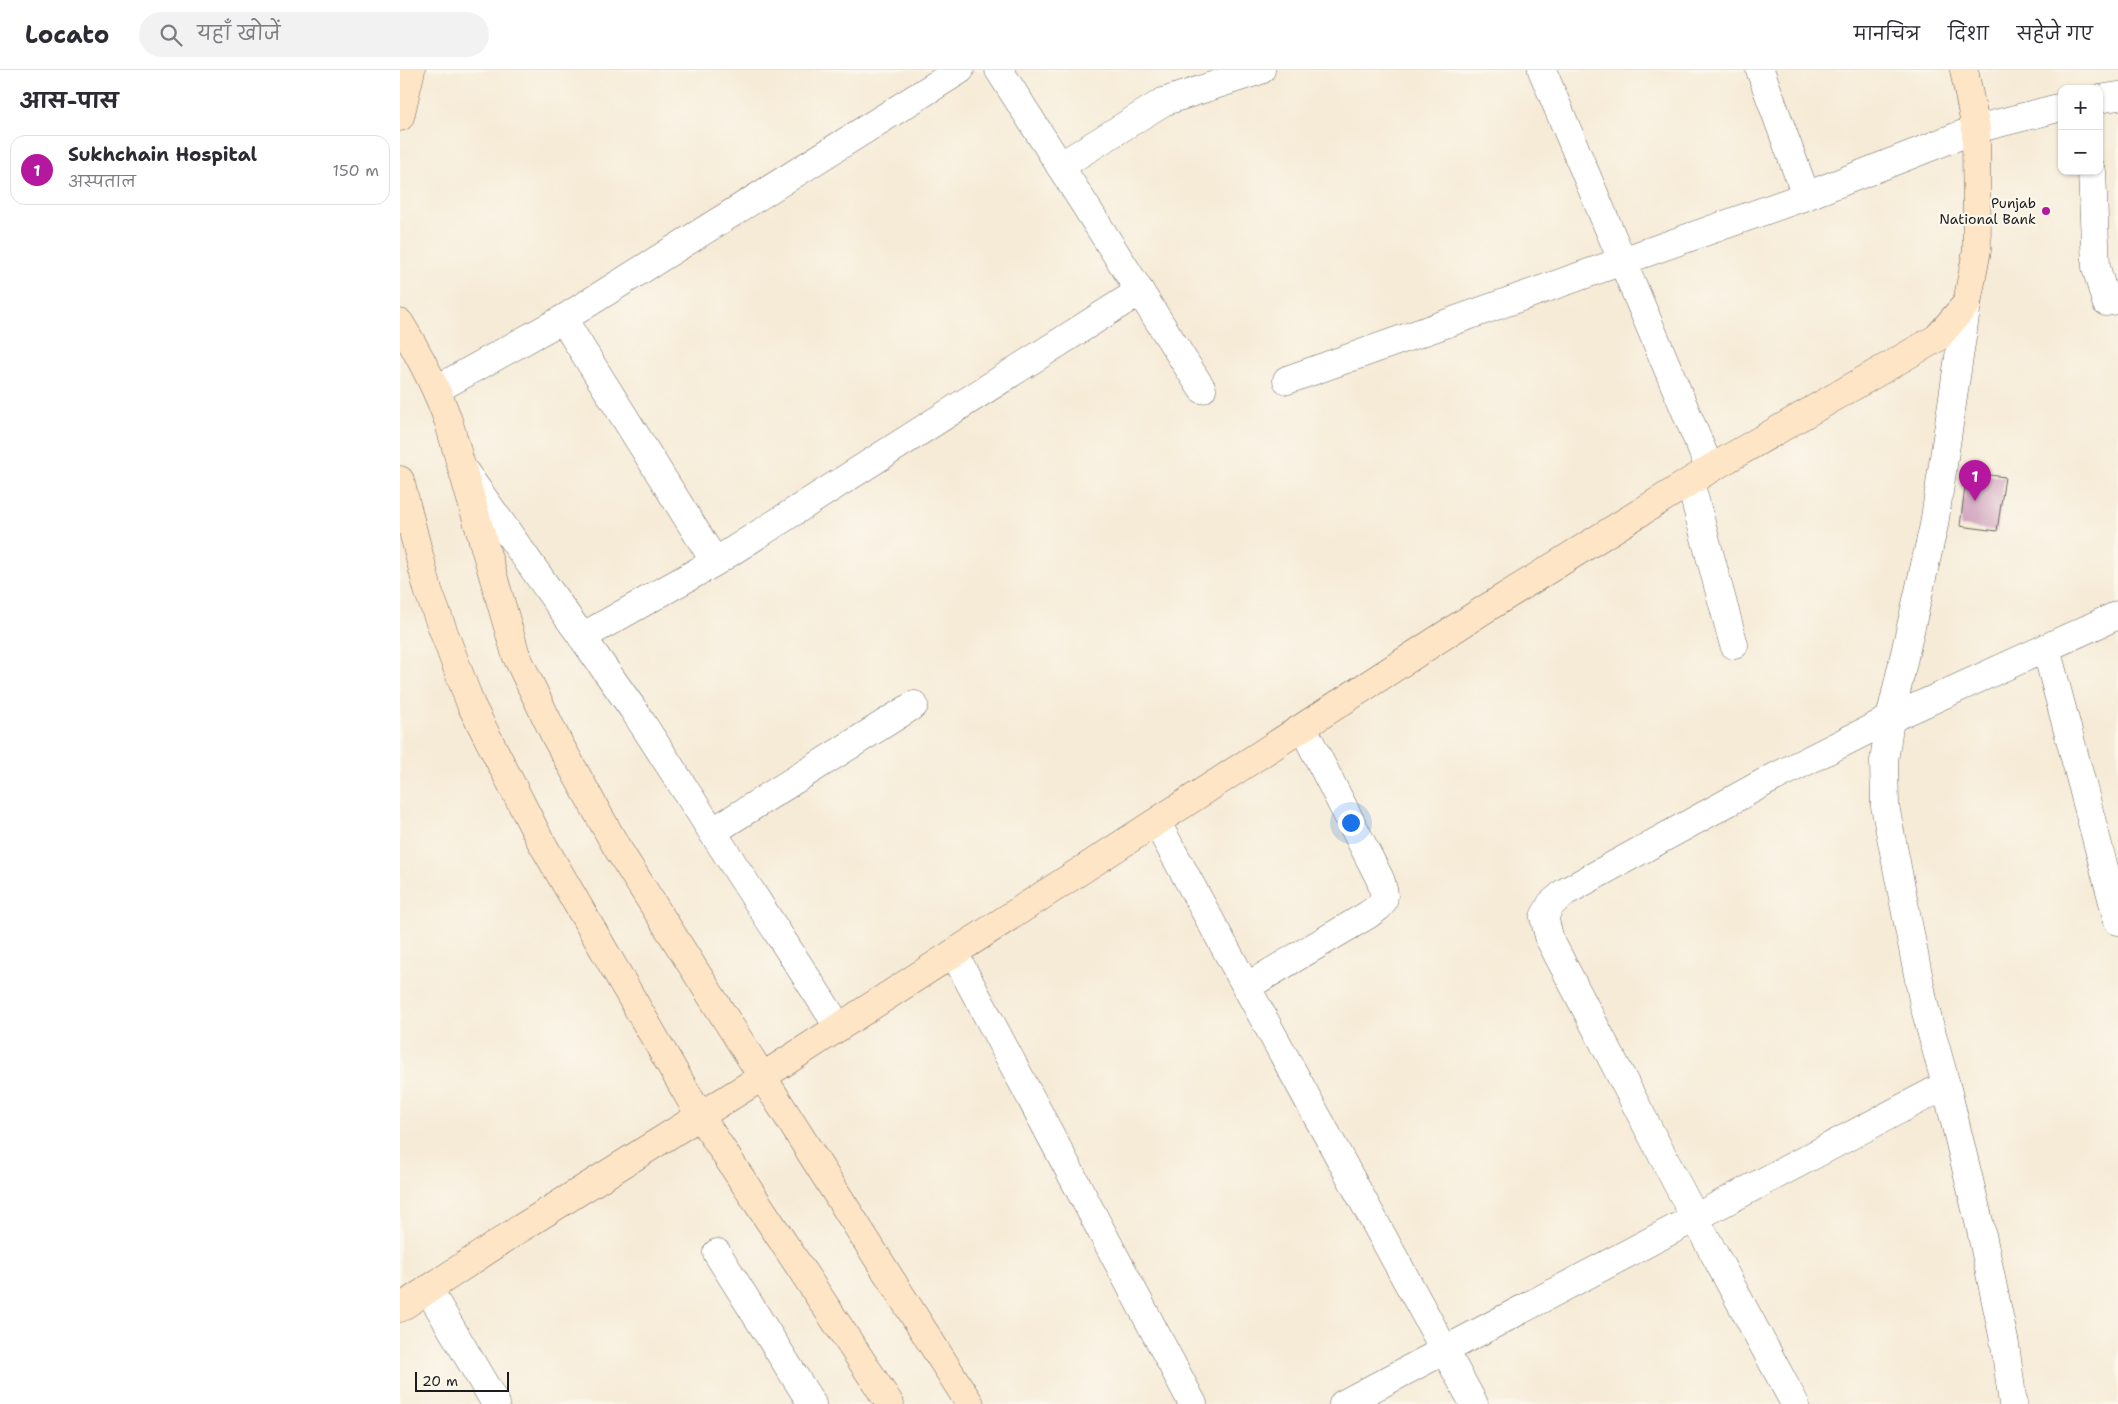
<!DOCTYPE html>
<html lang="hi">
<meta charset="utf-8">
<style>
body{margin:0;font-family:"Shantell Sans","Playpen Sans Deva",sans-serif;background:#f2f2f3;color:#2b2b33}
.controls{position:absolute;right:15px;top:15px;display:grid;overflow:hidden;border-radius:10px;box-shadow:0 1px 4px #0004}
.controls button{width:45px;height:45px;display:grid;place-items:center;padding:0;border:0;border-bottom:1px solid #e1e1e2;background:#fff;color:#2b2b33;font:25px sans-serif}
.scale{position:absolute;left:15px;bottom:12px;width:94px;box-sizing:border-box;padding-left:5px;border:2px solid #1c1c1c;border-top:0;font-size:14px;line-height:18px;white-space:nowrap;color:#1c1c1c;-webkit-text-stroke:4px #fbf7ec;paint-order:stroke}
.you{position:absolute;left:950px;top:752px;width:18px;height:18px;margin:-12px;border:4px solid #fff;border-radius:50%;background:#1a73e8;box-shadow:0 0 0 8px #1a73e833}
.badge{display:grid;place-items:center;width:32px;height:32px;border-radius:50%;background:#b5179e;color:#fff;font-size:16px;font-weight:700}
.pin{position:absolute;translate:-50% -41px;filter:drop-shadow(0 1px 2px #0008)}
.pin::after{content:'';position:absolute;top:26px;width:18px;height:15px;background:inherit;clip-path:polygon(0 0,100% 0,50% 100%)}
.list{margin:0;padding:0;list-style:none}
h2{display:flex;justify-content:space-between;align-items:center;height:65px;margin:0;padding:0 20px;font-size:21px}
h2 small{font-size:16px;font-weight:400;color:#7c7c81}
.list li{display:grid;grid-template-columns:32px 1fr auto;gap:15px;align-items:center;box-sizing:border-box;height:70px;margin:0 10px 10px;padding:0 10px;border:1px solid #e1e1e2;border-radius:15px}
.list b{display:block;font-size:19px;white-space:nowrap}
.list p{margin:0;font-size:16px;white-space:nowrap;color:#7c7c81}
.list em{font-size:16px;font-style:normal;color:#7c7c81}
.icon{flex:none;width:28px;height:28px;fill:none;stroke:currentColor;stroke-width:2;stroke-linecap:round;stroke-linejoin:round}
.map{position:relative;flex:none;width:1718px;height:1334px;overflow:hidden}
header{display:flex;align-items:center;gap:30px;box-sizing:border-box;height:70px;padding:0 25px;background:#fff;border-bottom:1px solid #e1e1e2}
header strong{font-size:24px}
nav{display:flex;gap:28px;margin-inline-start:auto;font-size:18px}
.search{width:350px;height:45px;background:#f2f2f3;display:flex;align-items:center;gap:12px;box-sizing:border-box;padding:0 18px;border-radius:28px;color:#7c7c81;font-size:19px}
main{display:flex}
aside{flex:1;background:#fff}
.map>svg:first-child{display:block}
.building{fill:#cc9bba}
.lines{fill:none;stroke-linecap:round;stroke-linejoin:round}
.street-casing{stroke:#68645d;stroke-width:29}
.secondary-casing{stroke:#68645d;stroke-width:29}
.street{stroke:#fff;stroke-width:28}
.secondary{stroke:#fee5c5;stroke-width:28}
.poi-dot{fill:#b5179e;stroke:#fbf7ec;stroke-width:2}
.labels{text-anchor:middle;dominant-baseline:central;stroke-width:4.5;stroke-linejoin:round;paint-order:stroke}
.poi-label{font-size:14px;fill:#1c1c1c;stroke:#fbf7ec;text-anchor:end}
</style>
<header>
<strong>Locato</strong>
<div class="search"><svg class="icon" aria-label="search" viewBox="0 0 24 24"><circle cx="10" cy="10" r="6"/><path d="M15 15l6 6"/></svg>यहाँ खोजें</div>
<nav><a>मानचित्र</a><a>दिशा</a><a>सहेजे गए</a></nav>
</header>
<main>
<aside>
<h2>आस-पास<small></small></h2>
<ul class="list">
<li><span class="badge">1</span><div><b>Sukhchain Hospital</b><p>अस्पताल</p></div><em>150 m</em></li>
</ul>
</aside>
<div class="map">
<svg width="1718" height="1334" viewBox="0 0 1718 1334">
<rect width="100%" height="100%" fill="#fbf7ec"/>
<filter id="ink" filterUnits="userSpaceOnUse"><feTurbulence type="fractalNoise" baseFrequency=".02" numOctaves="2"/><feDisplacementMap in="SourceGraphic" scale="10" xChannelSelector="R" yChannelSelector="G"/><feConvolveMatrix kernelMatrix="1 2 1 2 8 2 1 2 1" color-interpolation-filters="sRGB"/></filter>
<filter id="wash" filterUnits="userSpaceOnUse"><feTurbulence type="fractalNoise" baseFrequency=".0096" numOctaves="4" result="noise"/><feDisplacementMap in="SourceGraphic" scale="20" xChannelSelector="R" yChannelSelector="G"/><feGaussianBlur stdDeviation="1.12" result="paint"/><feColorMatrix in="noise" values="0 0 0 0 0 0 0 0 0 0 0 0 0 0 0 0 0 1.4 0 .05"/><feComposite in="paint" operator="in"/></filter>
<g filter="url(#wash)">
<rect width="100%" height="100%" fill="#f6ebd7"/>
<g id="blocks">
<!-- building -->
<path class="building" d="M1567,402L1605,407L1597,461L1560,456Z"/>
</g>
</g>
<g filter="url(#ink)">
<use href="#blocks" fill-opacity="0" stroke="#68645d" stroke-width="1"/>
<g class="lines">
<!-- street casing -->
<g class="street-casing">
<g id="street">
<path d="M599,0L802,319"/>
<path d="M1142,0L1310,399"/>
<path d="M1360,0L1406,126"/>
<path d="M1699,29L1718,26"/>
<path d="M660,96L763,32L861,0"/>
<path d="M1692,101L1696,197L1706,232L1718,230"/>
<path d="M1567,233L1534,455L1490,649L1484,691L1485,736L1524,935L1546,1015L1581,1160L1605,1275L1613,1334"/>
<path d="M163,249L315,492"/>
<path d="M887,310L1406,126L1576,59L1662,37"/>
<path d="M37,319L163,249L560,0"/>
<path d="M65,402L233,639L438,956"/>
<path d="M1290,412L1334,575"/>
<path d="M182,567L315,492L740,221"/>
<path d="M1646,578L1718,851"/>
<path d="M757,753L1074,1334"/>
<path d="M312,762L514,635"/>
<path d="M554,883L793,1334"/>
<path d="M846,917L966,846C986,833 987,831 980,809L903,658"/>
<path d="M317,1183L412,1334"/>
<path d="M28,1219L96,1334"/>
<path d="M943,1334L1546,1015"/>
<path d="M1395,1334L1295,1148L1150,870L1144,847L1151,834L1165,822L1365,712L1490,649L1718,545"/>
</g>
</g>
<!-- secondary casing -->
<g class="secondary-casing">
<g id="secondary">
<path d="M0,47L11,0"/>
<path d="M0,253C20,286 35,314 48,350L116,585L156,668L216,776L570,1334"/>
<path d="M0,410L28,520L71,635L139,768L300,1046L490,1334"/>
<path d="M0,1238L121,1158L362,1007L1082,541L1310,399L1537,268L1567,233L1577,180L1576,59L1564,0"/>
</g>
</g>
<!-- street -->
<use href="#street" class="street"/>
<!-- secondary -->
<use href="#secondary" class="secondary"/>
</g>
</g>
<!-- markers -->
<circle class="poi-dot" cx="1646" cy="141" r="5"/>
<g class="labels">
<!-- poi labels -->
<g class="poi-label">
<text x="1636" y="133">Punjab<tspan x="1636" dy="16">National Bank</tspan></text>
</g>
</g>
</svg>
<div class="controls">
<button>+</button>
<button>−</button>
</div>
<div class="scale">20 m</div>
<div class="you"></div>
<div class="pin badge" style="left:1575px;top:431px">1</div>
</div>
</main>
